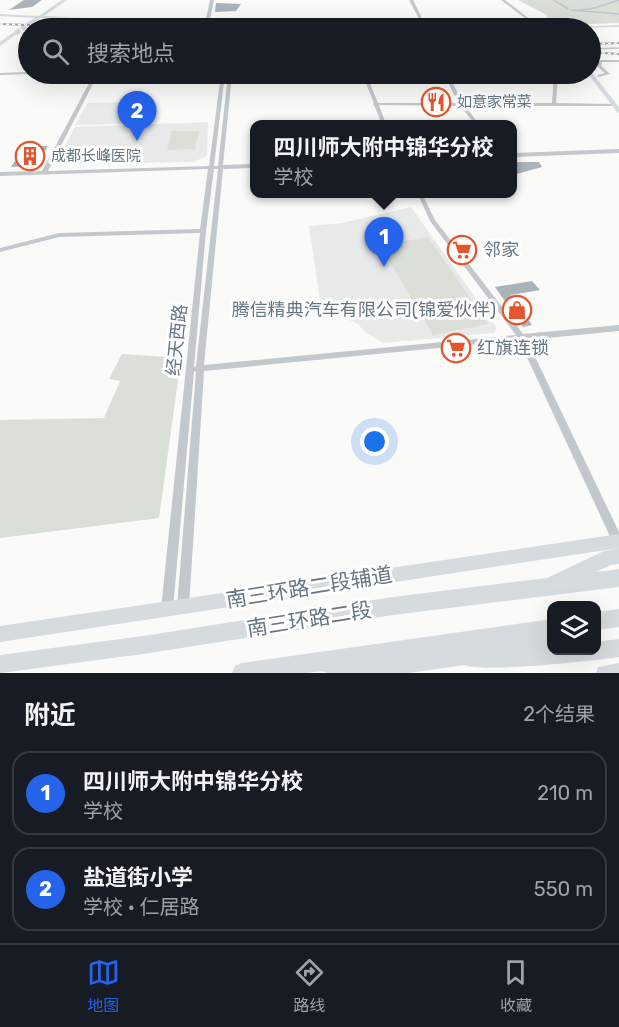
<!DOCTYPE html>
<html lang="zh">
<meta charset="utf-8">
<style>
body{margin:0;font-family:Rubik,"Noto Sans SC",sans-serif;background:#242831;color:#f1f3f6}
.controls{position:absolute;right:18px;bottom:18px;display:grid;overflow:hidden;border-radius:12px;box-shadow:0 6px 24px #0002}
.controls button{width:54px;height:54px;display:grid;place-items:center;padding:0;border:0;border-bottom:2px solid #363941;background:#171b24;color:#f1f3f6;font:30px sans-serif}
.you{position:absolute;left:375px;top:442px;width:21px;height:21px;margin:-15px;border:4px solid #fff;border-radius:50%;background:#1a73e8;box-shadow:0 0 0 9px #1a73e833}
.badge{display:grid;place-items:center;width:39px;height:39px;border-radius:50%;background:#2563eb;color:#fff;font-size:20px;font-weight:700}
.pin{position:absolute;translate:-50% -50px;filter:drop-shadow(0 2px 3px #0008)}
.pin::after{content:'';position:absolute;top:32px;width:21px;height:18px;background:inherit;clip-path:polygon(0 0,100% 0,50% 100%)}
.popup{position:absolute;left:250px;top:120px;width:267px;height:78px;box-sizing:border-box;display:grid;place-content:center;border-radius:12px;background:#171b24;filter:drop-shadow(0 2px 4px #0005);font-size:20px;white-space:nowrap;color:#9ea1a6}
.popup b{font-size:22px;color:#f1f3f6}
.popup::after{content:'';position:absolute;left:50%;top:100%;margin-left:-12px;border:12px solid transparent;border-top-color:#171b24}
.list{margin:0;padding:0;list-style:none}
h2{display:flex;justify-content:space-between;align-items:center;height:78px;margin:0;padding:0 24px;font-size:26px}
h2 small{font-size:20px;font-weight:400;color:#9ea1a6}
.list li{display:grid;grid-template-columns:39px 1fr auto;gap:18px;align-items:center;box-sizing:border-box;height:84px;margin:0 12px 12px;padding:0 12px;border:2px solid #363941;border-radius:18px}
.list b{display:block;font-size:22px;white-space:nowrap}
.list p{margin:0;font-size:20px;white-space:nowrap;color:#9ea1a6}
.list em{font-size:20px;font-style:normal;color:#9ea1a6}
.icon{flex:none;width:33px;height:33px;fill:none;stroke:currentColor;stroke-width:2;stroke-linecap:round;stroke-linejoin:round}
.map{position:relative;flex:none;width:619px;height:673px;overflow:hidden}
.search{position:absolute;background:#171b24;box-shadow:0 6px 24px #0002;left:18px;right:18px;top:18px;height:66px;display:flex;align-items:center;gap:15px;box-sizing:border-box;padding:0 21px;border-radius:33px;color:#9ea1a6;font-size:22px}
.sheet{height:270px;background:#171b24}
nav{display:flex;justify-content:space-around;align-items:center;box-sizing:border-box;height:84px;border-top:2px solid #363941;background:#171b24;font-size:16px;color:#9ea1a6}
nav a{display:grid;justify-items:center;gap:3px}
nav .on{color:#2563eb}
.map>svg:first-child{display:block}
.built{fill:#e8e9e9}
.green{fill:#dadfd7}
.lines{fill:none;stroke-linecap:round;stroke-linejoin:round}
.stream{stroke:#bbc7cb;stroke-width:1.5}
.building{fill:#aab3b9}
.major-tunnel{stroke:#d5d9db;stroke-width:5;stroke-dasharray:5 2;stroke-linecap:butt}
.minor{fill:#c3c8cc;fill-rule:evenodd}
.major{fill:#d6dbdf;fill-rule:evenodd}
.highway{fill:#d6dbdf;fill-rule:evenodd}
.rail-casing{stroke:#a2aab0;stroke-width:2}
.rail{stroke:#fff;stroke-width:1.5;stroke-dasharray:3;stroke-linecap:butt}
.labels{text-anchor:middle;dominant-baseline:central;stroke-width:6;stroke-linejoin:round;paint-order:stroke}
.far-poi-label{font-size:15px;fill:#657683;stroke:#fff;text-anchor:start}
.poi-label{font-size:18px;fill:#657683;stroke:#fff;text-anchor:start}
.street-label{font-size:18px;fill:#657683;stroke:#fff}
.near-street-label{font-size:21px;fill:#657683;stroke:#fff}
</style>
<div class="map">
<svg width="619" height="673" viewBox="0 0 619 673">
<rect width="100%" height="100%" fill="#fafaf8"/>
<!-- built -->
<g class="built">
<path d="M128,102L120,124L75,125L88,103Z"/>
<path d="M208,122L207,156L193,162L68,164L59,157L75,127Z"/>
<path d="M411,207L497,328L494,333L383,343L365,332L358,324L321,307L309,226L342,223Z"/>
</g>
<!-- green -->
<g class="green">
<path d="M518,0H619V23L555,25L548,23L547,15Z"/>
<path d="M172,131H199L195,149L167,150Z"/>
<path d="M428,237L488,324L433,335L385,253L389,244Z"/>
<path d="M122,354L181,358L159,518L0,538V420L104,418L120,381L109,379Z"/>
</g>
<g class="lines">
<!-- stream -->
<g class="stream">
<path d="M554,0L568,9"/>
<path d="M571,10L619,14"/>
<path d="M590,49L619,48"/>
</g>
</g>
<!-- building -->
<g class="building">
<path d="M24,0H42L32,7L9,10Z"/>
<path d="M216,3L241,4L236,11L215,12Z"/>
<path d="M24,146H48L36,166L11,167Z"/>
<path d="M513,162H539L542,167L513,175Z"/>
<path d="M532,281L540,290L511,295L532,325L523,327L495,287Z"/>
</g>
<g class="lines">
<!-- major-tunnel -->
<path class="major-tunnel" d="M16,33L29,24"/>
<!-- minor -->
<g class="minor">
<path d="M210,0H214L209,24L207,25L205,24Z"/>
<path d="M409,0H413L427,28H424Z"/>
<path d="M501,0H505L541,28H538Z"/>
<path d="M616,0H619V1L595,9L578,11L576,10L595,7Z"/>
<path d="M600,60H619V62H602L601,66L610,74L599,77L597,76L598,75L605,73L597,66Z"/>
<path d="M28,72L29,74L0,75V73Z"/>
<path d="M94,74H98L48,171L209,166L221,74H225L214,166H218L228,74H232L223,165L255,164V168L223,169L204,365L516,335L430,221L418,194H422L435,220L523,334L619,325V331L527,340L619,532V546L614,545L519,340L204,371L189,607L187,611L183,613L179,611L177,607L196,372L194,371L173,609L171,613L167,615L163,613L161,609L200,233L59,237L0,252V248L59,233L200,229L208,169L0,176V172L42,171ZM214,169H218L196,366L194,367L206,231Z"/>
<path d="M366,74H370L371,86L378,103H458L444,74H448L463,103H552L554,74H558L556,103L614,104L616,105L614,106H465L479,124H475L460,106L379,105L386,124H382L374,105L373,104L374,103L367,86Z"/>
<path d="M619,149V153L513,157V153Z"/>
</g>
<!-- major -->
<g class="major">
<path d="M62,0H67L44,16L265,27L267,28H246L41,18L29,25L27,23L35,18L0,16V14L39,16Z"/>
<path d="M619,25V27L574,28L576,27Z"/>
<path d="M14,32L18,33L0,46V42Z"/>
<path d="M590,70L619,107V113L617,112L588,74H590Z"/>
<path d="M619,534V548L0,642V626Z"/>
<path d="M619,663V673H596L598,667Z"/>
</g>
<!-- highway -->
<g class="highway">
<path d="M619,548V564L611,565L596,572L619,569V587L393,615L143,654L0,673V655L143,636L393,597L547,578L604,551Z"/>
<path d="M619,609V627L596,630V612Z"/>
<path d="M552,619V650H596V642L619,639V657C592,661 482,673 465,665L408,673H326L322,671L307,673H232L235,666L242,663Z"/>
</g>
<!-- rail casing -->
<g class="rail-casing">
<g id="rail">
<path d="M0,24L114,28"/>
<path d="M590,44L619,43"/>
<path d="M590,52L619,54"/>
</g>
</g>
<!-- rail -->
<use href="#rail" class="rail"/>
</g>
<!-- icons -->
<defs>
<g id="restaurant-ring" transform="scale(1.5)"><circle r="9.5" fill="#fff" stroke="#e4572e" stroke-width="1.5"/><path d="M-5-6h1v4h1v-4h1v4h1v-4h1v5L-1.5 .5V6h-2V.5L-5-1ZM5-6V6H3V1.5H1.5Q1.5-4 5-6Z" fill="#e4572e"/></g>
<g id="building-ring" transform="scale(1.5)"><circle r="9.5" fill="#fff" stroke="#e4572e" stroke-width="1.5"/><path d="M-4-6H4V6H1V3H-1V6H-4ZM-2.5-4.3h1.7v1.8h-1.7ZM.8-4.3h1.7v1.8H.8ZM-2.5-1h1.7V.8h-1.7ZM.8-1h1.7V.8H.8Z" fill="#e4572e"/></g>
<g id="supermarket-ring" transform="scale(1.5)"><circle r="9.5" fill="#fff" stroke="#e4572e" stroke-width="1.5"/><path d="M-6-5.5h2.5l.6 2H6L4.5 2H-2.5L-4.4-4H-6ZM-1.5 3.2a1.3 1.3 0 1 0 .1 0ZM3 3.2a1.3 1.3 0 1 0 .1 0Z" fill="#e4572e"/></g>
<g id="shop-ring" transform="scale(1.5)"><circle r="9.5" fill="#fff" stroke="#e4572e" stroke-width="1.5"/><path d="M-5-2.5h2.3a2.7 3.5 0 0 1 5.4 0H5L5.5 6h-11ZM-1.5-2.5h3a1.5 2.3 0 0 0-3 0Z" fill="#e4572e"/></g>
</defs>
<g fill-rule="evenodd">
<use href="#restaurant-ring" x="436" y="102"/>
<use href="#building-ring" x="30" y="156"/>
<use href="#supermarket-ring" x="462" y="250"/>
<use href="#shop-ring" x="517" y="310"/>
<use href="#supermarket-ring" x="456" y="348"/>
</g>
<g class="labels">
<!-- far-poi labels -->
<g class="far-poi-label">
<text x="457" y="102">如意家常菜</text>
<text x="51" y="156">成都长峰医院</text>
</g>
<!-- poi labels -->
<g class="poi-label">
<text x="483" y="250">邻家</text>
<text x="496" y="310" text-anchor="end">腾信精典汽车有限公司(锦爱伙伴)</text>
<text x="477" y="348">红旗连锁</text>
</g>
<!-- street labels -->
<g class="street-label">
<text transform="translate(177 340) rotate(-84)">经天西路</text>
</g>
<!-- near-street labels -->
<g class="near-street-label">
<text transform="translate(309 587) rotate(-9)">南三环路二段辅道</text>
<text transform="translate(309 619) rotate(-9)">南三环路二段</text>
</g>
</g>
</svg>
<div class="controls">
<button><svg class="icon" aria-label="layers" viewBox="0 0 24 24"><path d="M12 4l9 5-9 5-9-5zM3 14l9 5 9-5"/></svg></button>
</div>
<div class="you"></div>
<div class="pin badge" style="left:384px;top:267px">1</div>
<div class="popup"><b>四川师大附中锦华分校</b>学校</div>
<div class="pin badge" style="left:137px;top:141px">2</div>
<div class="search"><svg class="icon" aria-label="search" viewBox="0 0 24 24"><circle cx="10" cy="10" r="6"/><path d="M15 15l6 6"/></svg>搜索地点</div>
</div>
<section class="sheet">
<h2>附近<small>2个结果</small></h2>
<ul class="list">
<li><span class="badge">1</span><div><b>四川师大附中锦华分校</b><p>学校</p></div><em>210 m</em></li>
<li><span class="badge">2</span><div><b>盐道街小学</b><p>学校 · 仁居路</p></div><em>550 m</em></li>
</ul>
</section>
<nav>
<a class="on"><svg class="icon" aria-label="map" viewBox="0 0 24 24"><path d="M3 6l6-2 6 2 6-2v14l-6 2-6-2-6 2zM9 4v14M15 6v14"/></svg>地图</a>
<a><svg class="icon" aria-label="directions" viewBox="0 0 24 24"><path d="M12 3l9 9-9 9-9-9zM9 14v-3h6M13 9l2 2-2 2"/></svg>路线</a>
<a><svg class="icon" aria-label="saved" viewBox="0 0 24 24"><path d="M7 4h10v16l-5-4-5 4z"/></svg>收藏</a>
</nav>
